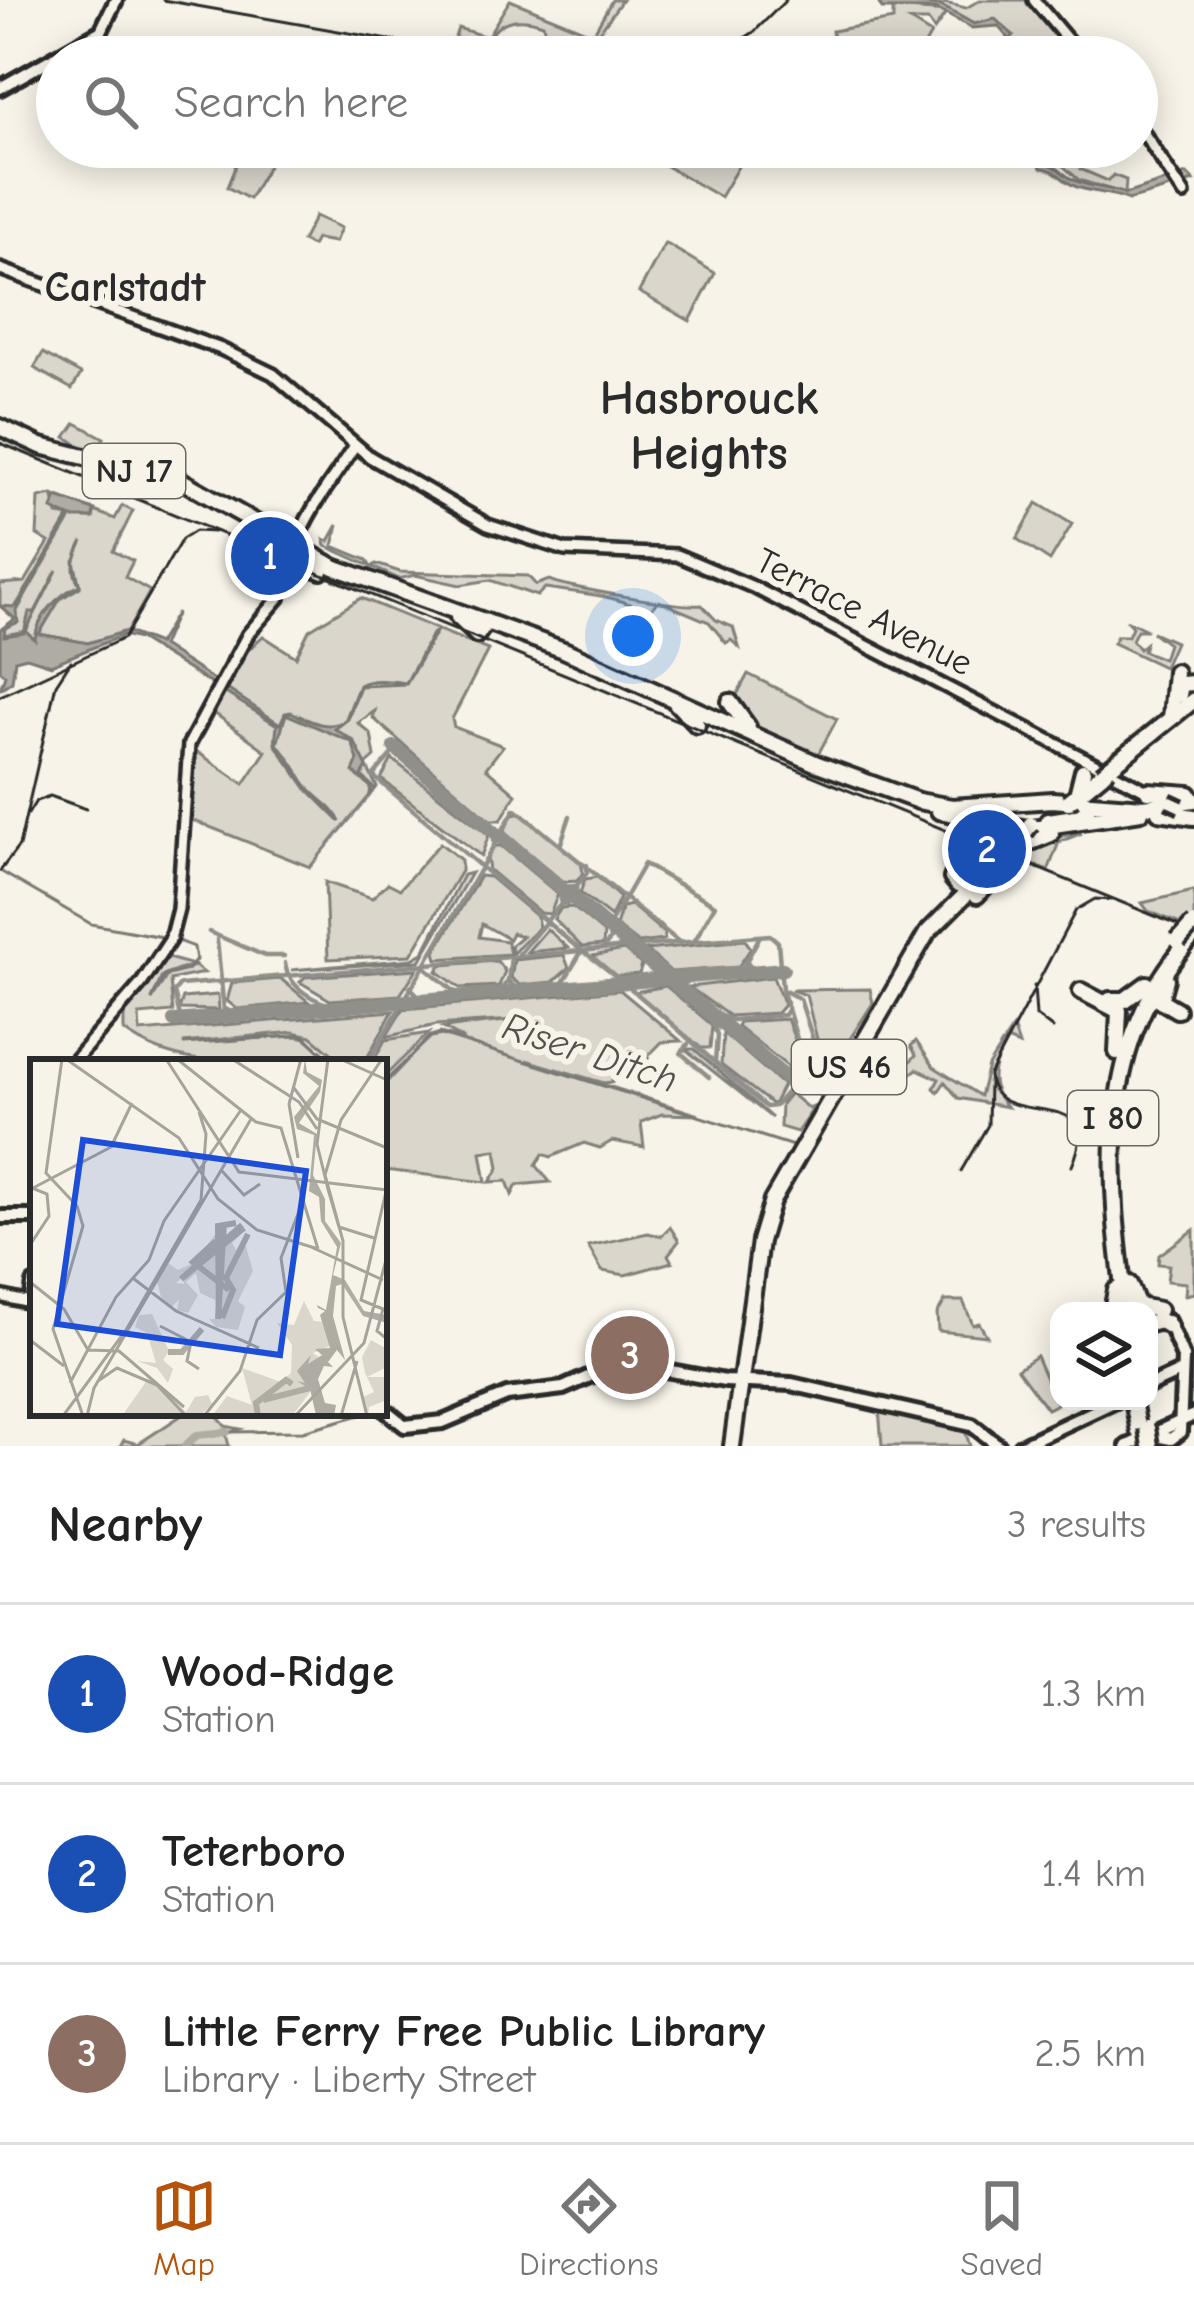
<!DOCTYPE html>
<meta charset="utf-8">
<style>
body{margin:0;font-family:"Comic Neue",sans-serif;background:#f2f2f2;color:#222}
.controls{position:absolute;right:36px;bottom:36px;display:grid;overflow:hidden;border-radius:24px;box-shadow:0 6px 30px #0003}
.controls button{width:108px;height:108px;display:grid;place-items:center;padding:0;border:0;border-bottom:3px solid #e0e0e0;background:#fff;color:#222;font:60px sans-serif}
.you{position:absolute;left:633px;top:636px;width:42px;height:42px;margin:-30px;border:9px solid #fff;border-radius:50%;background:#1a73e8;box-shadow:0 0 0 18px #1a73e833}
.badge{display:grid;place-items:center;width:78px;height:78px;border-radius:50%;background:#b45309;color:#fff;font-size:39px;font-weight:700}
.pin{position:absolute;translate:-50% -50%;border:6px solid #fff;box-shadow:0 3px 12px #0006}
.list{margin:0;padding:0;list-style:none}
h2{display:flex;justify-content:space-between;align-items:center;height:156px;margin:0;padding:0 48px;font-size:51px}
h2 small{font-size:39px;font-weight:400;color:#767676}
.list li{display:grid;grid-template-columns:78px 1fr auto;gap:36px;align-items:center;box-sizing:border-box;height:180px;padding:0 48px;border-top:3px solid #e0e0e0}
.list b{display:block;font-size:45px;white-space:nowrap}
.list p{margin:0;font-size:39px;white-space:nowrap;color:#767676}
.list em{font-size:39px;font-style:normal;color:#767676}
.icon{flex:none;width:66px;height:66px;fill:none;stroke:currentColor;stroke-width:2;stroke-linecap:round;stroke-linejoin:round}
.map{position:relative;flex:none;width:1194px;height:1446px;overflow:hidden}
.search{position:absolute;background:#fff;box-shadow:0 6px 30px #0003;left:36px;right:36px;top:36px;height:132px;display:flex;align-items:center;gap:30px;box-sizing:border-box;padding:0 42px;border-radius:66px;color:#767676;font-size:45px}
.sheet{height:696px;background:#fff}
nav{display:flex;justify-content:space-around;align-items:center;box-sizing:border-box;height:168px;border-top:3px solid #e0e0e0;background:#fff;font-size:33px;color:#767676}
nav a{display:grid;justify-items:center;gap:6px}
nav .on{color:#b45309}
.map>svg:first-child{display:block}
.green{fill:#dad6cc;stroke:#82807c;stroke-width:3;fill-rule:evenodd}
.water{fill:#afaca4;stroke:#7a7874;stroke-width:3}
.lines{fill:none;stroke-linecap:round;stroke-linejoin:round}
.stream{stroke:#7a7874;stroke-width:3}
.river{stroke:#afaca4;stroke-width:8}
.taxiway{stroke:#918f8a;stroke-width:4.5}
.runway{stroke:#918f8a;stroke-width:14}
.secondary-casing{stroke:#2b2b2b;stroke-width:18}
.primary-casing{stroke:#2b2b2b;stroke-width:20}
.highway-casing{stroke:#2b2b2b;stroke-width:22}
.secondary{stroke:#f7f3e8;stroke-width:9}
.primary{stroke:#f7f3e8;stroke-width:10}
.highway{stroke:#f7f3e8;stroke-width:14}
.rail{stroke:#2b2b2b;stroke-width:3}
.secondary-bridge-casing{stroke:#2b2b2b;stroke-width:18;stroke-linecap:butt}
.primary-bridge-casing{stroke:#2b2b2b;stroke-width:20;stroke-linecap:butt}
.highway-bridge-casing{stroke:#2b2b2b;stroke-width:22;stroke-linecap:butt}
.secondary-bridge{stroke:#f7f3e8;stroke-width:9}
.primary-bridge{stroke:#f7f3e8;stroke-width:10}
.highway-bridge{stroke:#f7f3e8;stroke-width:14}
.labels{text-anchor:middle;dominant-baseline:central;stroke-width:12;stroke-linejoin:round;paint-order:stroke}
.shield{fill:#f7f3e8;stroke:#686764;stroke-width:3}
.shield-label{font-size:33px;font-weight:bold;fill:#2b2b2b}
.street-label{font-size:36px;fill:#2b2b2b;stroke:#f7f3e8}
.water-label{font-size:39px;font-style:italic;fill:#53524f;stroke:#f7f3e8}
.quarter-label{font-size:42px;font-weight:bold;fill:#2b2b2b;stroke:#f7f3e8}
.district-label{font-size:48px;font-weight:bold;fill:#2b2b2b;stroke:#f7f3e8}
.inset-river{fill:none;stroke:#afaca4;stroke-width:6}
.inset-road{fill:none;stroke:#a5a39c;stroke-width:3}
.view{fill:#1d4ed8;fill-opacity:0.15;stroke:#1d4ed8;stroke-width:6}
.inset-edge{fill:none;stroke:#2b2b2b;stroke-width:6}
</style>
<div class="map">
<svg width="1194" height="1446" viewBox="0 0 1194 1446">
<rect width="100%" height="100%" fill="#f7f3e8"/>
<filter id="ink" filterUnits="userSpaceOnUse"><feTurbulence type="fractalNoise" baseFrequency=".00833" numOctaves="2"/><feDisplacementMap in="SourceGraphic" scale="24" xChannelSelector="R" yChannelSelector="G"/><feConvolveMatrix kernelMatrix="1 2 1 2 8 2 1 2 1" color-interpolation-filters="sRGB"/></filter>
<g filter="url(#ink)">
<!-- green -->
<g class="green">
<path d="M510,0L593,34L612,0H622L590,45H580L578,37L568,31L548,49L543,24C513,14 491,21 484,54L451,49L458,28L487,37Z"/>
<path d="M885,0H931L966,8L980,0H1029L1076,57H1001L1013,35L995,20L974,24L941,6Z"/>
<path d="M893,8L947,12L934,30L928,21H910L931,34L918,57H835L832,31L893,20Z"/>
<path d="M219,147H279L249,199L227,187L236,165L216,152Z"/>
<path d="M633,147H712L739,165L720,197Z"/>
<path d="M1056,147H1091L1080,169L1108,181L1113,175L1126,180L1125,194L1079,180L1062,165L1049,163Z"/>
<path d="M315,216L341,228L335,242L316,239L312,246L302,241Z"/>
<path d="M665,243L715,273L690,321L639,292Z"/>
<path d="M43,353L81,374L72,389L34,368Z"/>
<path d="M76,423L104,438L94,455L66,437Z"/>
<path d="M52,495L115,519L122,506L133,511L113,551L133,561L125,577L150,591L127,632L88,643L39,634L60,599L76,588C55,597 38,619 35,640L26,631L3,635L5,628L18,622L17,611L49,553L12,612L0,606V584L25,582L49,542L37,535L39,498ZM53,498L95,510L93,518L71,517L57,540L70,517L57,515Z"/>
<path d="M1037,503L1072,524L1050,561L1017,539Z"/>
<path d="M338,525L333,546L367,560L371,568L376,564L400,572L528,576L536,585L549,580C569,588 683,608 702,605L716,620L733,627L739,647L731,640L726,643L709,622L659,601L639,620L640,608C608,594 578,593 545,588L537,596L490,580L460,585L415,575L399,579L326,546L324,539L329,541Z"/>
<path d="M361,598L488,650L452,719L454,727L503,746L486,768L516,794L501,820H490L373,718L375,711L358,723L371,734L375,757L366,765L377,787L310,867L187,818L193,749L244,784L266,751L210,710L245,653L263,636L296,657L309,630Z"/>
<path d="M1126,620L1147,630H1137L1132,640L1139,649L1145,644L1143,651L1163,659L1168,644L1152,632L1175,642L1164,667L1113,643L1117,636H1128L1132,627Z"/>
<path d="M748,674L837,719L815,760L747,723L733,702Z"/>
<path d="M392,759L489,835L481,856L381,779Z"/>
<path d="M522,813L581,863L583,873L577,881L563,882L504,832L512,814Z"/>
<path d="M1082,833L1059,842L1048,871L1011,855L1038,839Z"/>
<path d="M440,843L461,860V871L411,955L328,959L325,882L372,898L388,883L400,889Z"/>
<path d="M494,846H501L558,894L550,914L540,913L489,870L487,858Z"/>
<path d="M471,873L420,961L291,970L412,959L423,953L463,875Z"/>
<path d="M480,876L490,877L537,917L539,927L512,954L511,945L522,936L512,933L509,939L482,924L479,937L507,941L510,954L437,959L435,952Z"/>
<path d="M597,877L620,898L611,917L580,893L585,879Z"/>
<path d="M1194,891V917L1185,926L1148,911L1142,903Z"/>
<path d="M631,905L665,934L664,940L638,943L616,926L622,907Z"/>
<path d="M573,907L604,933L603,945L582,947L554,919L561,908Z"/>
<path d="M547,929L568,948L527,952Z"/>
<path d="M745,940L751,948L738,967L671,972L646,950Z"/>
<path d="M624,950L642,965L639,974L616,976L592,956Z"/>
<path d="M564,955L569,968L553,982L520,985L511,978L514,960Z"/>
<path d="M168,958L193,965L162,976L152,1000L168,974L195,966L204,973L170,980L173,1012L139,1015L140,1032L393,1011L367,1058L371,1062H342L311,1036L294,1032L183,1043L297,1036L307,1038L330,1062C262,1062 181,1074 124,1031V1014Z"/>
<path d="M497,961L505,971L499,986L460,988L437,971L441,965Z"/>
<path d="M417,969L400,995L330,1000L300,982L305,977Z"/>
<path d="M773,977L784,1005L777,1013L729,1016L689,987Z"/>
<path d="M281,979L309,1002L237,1009L227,1001L232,983Z"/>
<path d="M666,986L712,1025L710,1048H701L635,992Z"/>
<path d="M870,989L873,1003L844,1048H838L841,1057L821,1096L801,1079L821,1055L806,995L791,990Z"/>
<path d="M620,990L681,1041L662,1042L649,1055L642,1079L628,1067L613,1071L612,1082L604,1083L526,1060L699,1115L662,1114L641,1122L644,1147L612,1141L600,1148L584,1143L551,1157L543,1154L536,1165L550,1182L517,1185L512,1195L507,1181L490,1182L499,1168L496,1150L481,1152L486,1182L384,1170V1085L430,1036L440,1033L464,1039L443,1028L514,1020L436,1025L386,1037L403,1009Z"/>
<path d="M218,995L219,1010L179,1009L183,998Z"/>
<path d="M787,1019L803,1061L797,1074L737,1026L739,1022Z"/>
<path d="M1013,1027L1019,1045L1007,1040C993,1066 984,1084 1007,1107L958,1098L945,1082L938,1092L934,1088L939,1079L917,1069L905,1078L898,1074L916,1055L911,1046L916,1041L934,1067L980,1096L988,1066Z"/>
<path d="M429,1033L384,1077V1062H373L385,1040Z"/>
<path d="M723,1033L783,1085L773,1105L721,1065Z"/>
<path d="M685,1049H694L772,1118Z"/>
<path d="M790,1093L809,1109L815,1106L797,1132L780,1127L781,1104Z"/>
<path d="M670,1227L679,1241L668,1255L672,1262L625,1275L602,1271L588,1246L648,1233L661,1236Z"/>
<path d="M1194,1230V1293L1185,1295L1186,1283L1167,1281L1169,1265L1158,1264L1159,1255Z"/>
<path d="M945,1301H963L973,1325L979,1323L987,1336L938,1331L937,1314Z"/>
<path d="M1036,1356L1057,1404L1047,1409L1017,1369Z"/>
<path d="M879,1408L964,1427L970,1446H882Z"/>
<path d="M185,1413H215L225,1426L240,1429L226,1434L229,1446H120L124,1440L138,1444Z"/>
</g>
<!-- water -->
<g class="water">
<path d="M877,0L941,6L974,24L995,19L1013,35L1004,56L986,57L1009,39L998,26L972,28L936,9H882Z"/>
<path d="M1035,147L1042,162C1062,167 1061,175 1076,181C1092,188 1109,187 1125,194L1187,174L1194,181L1129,200C1111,192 1094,193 1077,187C1060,181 1059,169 1041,168Z"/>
<path d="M57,497L94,510L93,518H71L16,611L18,622L5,628L4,636L24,633L29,612H35L57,570L26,631L35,640C37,616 59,594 80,585C69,570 75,556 83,541L74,561L80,587L60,599L39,634L88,643L126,631L158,644L177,612L162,646L280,724L285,713L291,712C309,720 325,731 345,721L359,685C373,678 390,681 406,683L432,634L436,632L406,684L360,686L348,719L335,729L354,741L367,767L362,776L375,789L370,794L371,787L353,772L358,760L352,742L286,714L277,744C291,757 296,771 307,786C317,800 334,806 340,822L307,789L275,744L277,725L139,639L123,635L51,665L27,657L15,660L12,681L0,689L5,675L0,670V630L15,619L0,606L16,607L69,517L52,509Z"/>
</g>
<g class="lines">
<!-- stream -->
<g class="stream">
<path d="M0,871L91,924L168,938"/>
<path d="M152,999L164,976L188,970L196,960L194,947L175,940"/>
<path d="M184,1044L302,1035L334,1062"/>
<path d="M384,1082L431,1037L442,1035L793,1146"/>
<path d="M227,1432L303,1431L360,1415"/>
</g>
<!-- river -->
<path class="river" d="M185,1446L197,1435L227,1432"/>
<!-- taxiway -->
<g class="taxiway">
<path d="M493,841L504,840"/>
<path d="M561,843L570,816"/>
<path d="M576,886L578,902L561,904L560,887Z"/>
<path d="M602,923L611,922L644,864L715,905L695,940"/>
<path d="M209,932L265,956H284"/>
<path d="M217,940L224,1011L220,1017"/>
<path d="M603,948L610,940L608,928"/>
<path d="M519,954L587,873V865"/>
<path d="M511,957L508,981L521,992"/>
<path d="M746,961L754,972"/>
<path d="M285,963C288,988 317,1004 341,1007"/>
<path d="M424,966L461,997"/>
<path d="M733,974L742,969L760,936"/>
<path d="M410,987L423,1000"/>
<path d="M554,989L562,984L582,951"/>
<path d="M785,991L800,999L817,1052L808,1067"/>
<path d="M498,993L508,981"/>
<path d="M226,1009L236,1016"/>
<path d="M708,1012L733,1020L784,1015L788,1008"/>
<path d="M710,1016L717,1035L715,1063"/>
<path d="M181,1020L174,992L180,985L770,935L778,942L782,989L806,1069L775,1106L766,1107C702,1053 641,992 573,944L373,776L396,749"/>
<path d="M688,1044L681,1053L709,1077"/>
<path d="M369,1061L515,809L679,942"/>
</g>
<!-- runway -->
<g class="runway">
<path d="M394,747L796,1086"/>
<path d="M174,1021L783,969"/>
</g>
<!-- secondary casing -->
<g class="secondary-casing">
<g id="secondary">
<path d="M1034,0L1082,57"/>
<path d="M1137,123L1184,194"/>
<path d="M0,269L221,349L273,374L370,457L488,525L565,550L677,555L753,587L1149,792"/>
<path d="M296,545C307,510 335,478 355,445"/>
<path d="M73,1062L141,984L170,940L178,909L189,744L248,634L279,598L289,569"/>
<path d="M0,1296L30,1303L33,1283"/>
</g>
</g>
<!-- primary casing -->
<g class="primary-casing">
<g id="primary">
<path d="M0,88L101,31L116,0"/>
<path d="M0,1217H33"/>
<path d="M1149,1386L1182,1371"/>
<path d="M384,1409L405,1426L443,1422L507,1395L563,1388L622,1362L725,1381L791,1384L972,1425L999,1446"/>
<path d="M1151,1435L1171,1439L1180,1432L1183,1357L1168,1321"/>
<path d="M1020,1446L1116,1401"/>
<path d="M1127,1446L1194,1415"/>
</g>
</g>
<!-- highway casing -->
<g class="highway-casing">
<g id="highway">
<path d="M0,427L41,446L184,482L334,567L564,650L815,763L918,801L952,807L1052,800L1144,807L1194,800"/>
<path d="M249,525L272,547L321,571"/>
<path d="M458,617L477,635L486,622"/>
<path d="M1179,695L1181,684L1194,683"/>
<path d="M730,702L748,727"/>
<path d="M676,703L697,725"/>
<path d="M1171,718L1175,672"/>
<path d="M1109,768L1194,700"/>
<path d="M1148,791L1189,794"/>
<path d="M1077,795L1083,771"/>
<path d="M1073,798L1102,774"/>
<path d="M939,811L1027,829L1141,812"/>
<path d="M1159,812L1194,817"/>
<path d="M1048,821L1088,815"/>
<path d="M1014,849L1051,834"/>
<path d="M966,851L952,878L958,885L971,880"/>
<path d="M981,878L973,888L977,895L1007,862"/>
<path d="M1166,979L1160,1000L1177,1010"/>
<path d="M1081,991L1119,1011L1117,1052"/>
<path d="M1110,1000H1125L1147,984"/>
<path d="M1129,1284L1138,1306L1159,1310"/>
<path d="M1112,1311L1116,1290"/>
<path d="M1126,1311C1108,1174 1095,1044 1194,935"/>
<path d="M1149,1324L1161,1321L1169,1326"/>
<path d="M1133,1401L1139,1432"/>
<path d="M732,1446L760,1241L772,1201L927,933L1000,860"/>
</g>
</g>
<!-- secondary -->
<use href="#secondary" class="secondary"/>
<!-- primary -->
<use href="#primary" class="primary"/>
<!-- highway -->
<use href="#highway" class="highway"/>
<!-- rail -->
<g class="rail">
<path d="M163,0L485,57"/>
<path d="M715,57L754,32L786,0"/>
<path d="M0,443L1194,932"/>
<path d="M0,696L124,638L182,539L195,531L214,532"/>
<path d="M28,814L36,801L50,796L86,809"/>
<path d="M0,871L19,846L56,684L71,661"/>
<path d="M1034,986L1036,1016L1053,1029"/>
<path d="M1072,1166C1110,1078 993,1136 989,1075L1076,910L1095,899L1111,900"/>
<path d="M961,1171L988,1125L989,1082"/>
</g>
<!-- secondary-bridge casing -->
<g class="secondary-bridge-casing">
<path id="secondary-bridge" d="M289,569L296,545"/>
</g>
<!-- primary-bridge casing -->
<g class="primary-bridge-casing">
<path id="primary-bridge" d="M1168,801L1181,807"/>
</g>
<!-- highway-bridge casing -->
<g class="highway-bridge-casing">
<g id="highway-bridge">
<path d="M1102,774L1109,768"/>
<path d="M1068,802L1073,798"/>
<path d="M1025,832L1031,824"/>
<path d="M993,862L1009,849"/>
<path d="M1178,941L1194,923"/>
<path d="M1147,1428L1150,1446"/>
</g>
</g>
<!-- secondary-bridge -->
<use href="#secondary-bridge" class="secondary-bridge"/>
<!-- primary-bridge -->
<use href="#primary-bridge" class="primary-bridge"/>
<!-- highway-bridge -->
<use href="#highway-bridge" class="highway-bridge"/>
</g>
</g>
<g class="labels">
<!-- shield labels -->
<g class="shield">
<rect x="83" y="444" width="102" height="54" rx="9"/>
<rect x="792" y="1040" width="114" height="54" rx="9"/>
<rect x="1068" y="1091" width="90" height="54" rx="9"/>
</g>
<g class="shield-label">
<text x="134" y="471">NJ 17</text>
<text x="849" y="1067">US 46</text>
<text x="1113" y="1118">I 80</text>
</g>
<!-- street labels -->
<g class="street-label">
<text transform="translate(864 612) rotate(27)">Terrace Avenue</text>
</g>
<!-- water labels -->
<g class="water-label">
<text transform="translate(590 1053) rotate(18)">Riser Ditch</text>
</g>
<!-- quarter labels -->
<g class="quarter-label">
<text x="125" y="287">Carlstadt</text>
</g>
<!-- district labels -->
<g class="district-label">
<text x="709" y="398">Hasbrouck<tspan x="709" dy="55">Heights</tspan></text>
</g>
</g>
<!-- overview -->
<g transform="translate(30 1059)">
<rect width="357" height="357" fill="#f7f3e8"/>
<path d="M192,167V183L146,224L154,225L153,220L191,187L189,266L194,184L217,169L202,184L208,194L214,181L223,212L208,242L215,248L208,271L186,268L179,260H186L185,241L170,234L166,214L156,223L168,236L158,254L147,251L149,241L141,248L131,238L127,223L138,204L148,211L163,204ZM274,242L284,262L295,263L300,287L283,294L289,298L279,305L281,332L262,357H182L197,337L222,346L212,309L251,323L261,314L262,286L247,264L264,266ZM122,255L139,292L133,301L143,310L138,324L127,309L107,302L126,304L117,274L105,268L109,256ZM341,281L357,290V308L337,318H356L357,341L339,348L338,357L333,338L344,333L335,314L332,298ZM120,317L156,353L165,338L178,336L182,345L172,355L92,357Z" fill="#dad6cc"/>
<path d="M275,0L277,13L292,21L290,33L269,64L287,75L283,116L295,140V162L311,184L303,216L315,221L334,252L357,256V264L333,257L312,225L306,227L303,257L315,301L307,291L298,303L303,308L294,307L288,320L295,344L306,346L304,357L286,356L280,330L267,322L275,324L267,312L281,296L278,305L292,296L285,290L300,289L290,256L295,252L288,249L287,246L296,251L307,188L291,162L289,138L279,132L284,76L267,70L264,58L289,27L273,14Z" fill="#afaca4"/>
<path class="inset-river" d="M186,182L163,203L199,231M151,220L214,169M151,220L212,166M189,259L188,167L206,164M192,259L203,231L196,219L218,175M188,260L194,165M138,293H152L172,270M233,341L280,329M228,357L226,344L256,321L262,325"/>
<path class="inset-road" d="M32,0L16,114L47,147L53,167L23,270L53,357M36,0L149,79L188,140L227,171L288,190M136,0L209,113L357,131M147,0L226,63L251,69L288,190M202,0L269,43L287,70M298,0L287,85L298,130L309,168L344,179M310,0L357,21M264,29L287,60L357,89M81,88L102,44M268,99L259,45L271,0M191,111L214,136L230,125M357,128L331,241L353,250L347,272L357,280M3,129L83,87M0,186L19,157L17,135L2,129M281,188L353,221M104,220L146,252L229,289M0,223L34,250L58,291M130,267L161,283L157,302L169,310M0,281L34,307M58,291L89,292L154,348M68,322L87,309L127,326L156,357M40,324L86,238L119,201L134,162L211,51M33,357L96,271L171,141L176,75L169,53M57,357L64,329L221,60M174,357L210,312L227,261L256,233L251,199L273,142M265,357L334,284L357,197M311,357L327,302M337,357L313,258V182L295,116L311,61L352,0"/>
<path class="view" d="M53,81L276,112L250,296L27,265Z"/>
<rect width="357" height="357" class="inset-edge"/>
</g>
</svg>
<div class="controls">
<button><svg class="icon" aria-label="layers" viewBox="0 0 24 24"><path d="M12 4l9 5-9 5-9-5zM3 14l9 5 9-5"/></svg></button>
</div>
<div class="you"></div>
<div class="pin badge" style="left:270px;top:556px;background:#1a4fb4">1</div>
<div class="pin badge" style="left:987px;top:849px;background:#1a4fb4">2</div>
<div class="pin badge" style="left:630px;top:1355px;background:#8d6e63">3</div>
<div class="search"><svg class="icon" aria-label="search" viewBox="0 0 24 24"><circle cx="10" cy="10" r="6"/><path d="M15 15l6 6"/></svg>Search here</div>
</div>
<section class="sheet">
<h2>Nearby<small>3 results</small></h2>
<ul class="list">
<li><span class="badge" style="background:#1a4fb4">1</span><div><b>Wood-Ridge</b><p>Station</p></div><em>1.3 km</em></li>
<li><span class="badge" style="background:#1a4fb4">2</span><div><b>Teterboro</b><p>Station</p></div><em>1.4 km</em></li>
<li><span class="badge" style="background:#8d6e63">3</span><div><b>Little Ferry Free Public Library</b><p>Library · Liberty Street</p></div><em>2.5 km</em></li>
</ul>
</section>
<nav>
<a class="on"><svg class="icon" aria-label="map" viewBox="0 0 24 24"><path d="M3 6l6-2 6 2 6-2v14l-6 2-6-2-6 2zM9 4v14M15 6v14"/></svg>Map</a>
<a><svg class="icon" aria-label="directions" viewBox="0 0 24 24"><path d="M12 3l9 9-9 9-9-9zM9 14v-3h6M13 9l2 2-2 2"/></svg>Directions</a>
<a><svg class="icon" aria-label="saved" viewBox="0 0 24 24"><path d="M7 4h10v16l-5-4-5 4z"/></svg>Saved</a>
</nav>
